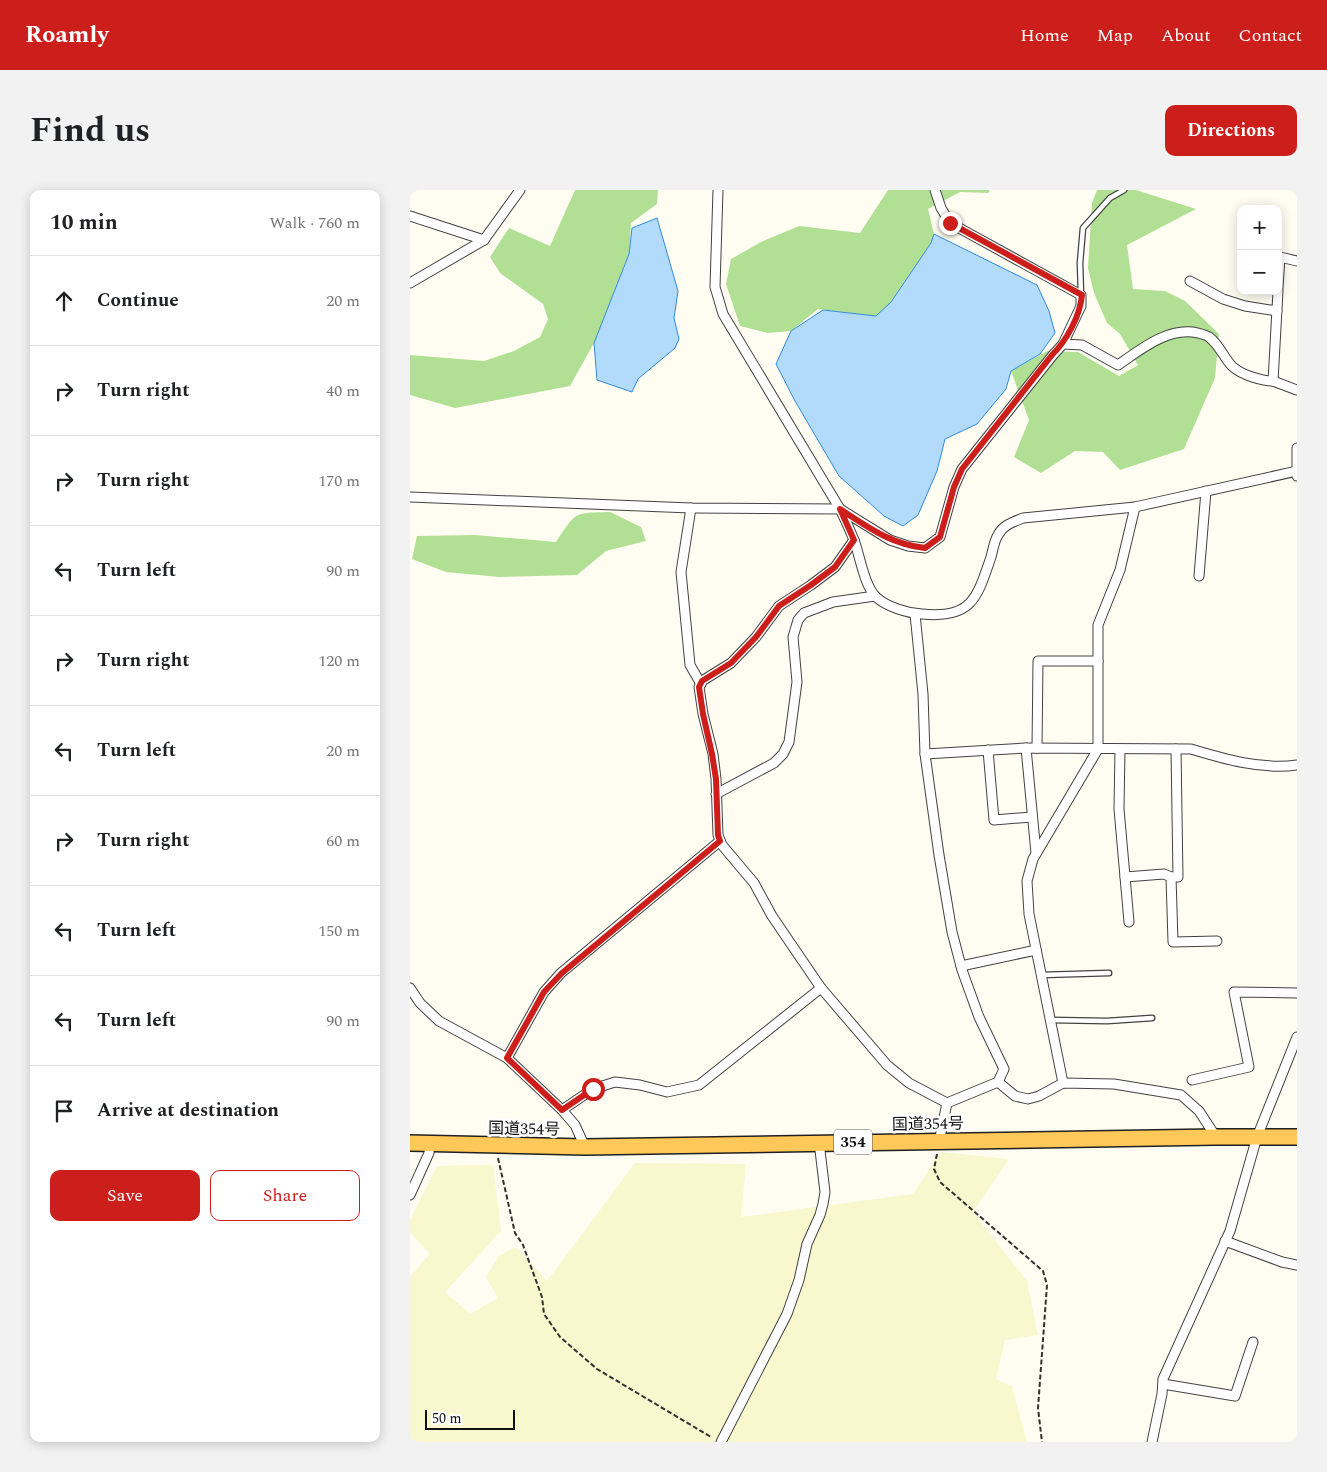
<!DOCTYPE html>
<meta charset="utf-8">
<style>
body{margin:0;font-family:Spectral,"Noto Sans JP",serif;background:#f2f2f2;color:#202124}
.controls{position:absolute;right:15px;top:15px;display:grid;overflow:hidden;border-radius:10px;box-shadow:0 2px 12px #0003}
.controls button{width:45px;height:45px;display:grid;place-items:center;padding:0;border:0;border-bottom:1px solid #e0e0e0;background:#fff;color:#202124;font:25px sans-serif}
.scale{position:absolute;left:15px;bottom:12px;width:90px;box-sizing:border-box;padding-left:5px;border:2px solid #0f0f0f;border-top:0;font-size:14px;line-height:18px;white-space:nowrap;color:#0f0f0f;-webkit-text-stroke:4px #fff;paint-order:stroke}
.stop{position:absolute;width:15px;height:15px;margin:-11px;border:4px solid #cc1e1a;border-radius:50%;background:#fff}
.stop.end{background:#cc1e1a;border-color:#fff;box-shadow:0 1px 5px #0008}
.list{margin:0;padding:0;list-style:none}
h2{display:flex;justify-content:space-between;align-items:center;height:65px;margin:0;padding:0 20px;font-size:21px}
h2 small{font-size:16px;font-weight:400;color:#757577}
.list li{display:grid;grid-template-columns:32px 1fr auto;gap:15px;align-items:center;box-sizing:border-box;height:90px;padding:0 20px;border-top:1px solid #e0e0e0}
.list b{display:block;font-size:19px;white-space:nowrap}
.list em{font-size:16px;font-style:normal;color:#757577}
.actions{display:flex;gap:10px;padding:15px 20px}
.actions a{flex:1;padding:11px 0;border:1px solid #cc1e1a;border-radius:10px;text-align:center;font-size:18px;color:#cc1e1a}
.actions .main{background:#cc1e1a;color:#fff}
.icon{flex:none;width:28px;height:28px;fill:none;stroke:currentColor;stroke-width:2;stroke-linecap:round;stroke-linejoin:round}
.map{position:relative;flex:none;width:887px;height:1252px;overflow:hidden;border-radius:10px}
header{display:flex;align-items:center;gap:30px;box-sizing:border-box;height:70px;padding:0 25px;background:#cc1e1a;color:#fff}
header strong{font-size:24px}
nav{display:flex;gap:28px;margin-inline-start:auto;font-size:18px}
.intro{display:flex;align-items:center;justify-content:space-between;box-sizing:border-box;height:120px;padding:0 30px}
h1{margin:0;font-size:35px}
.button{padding:12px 22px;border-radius:10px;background:#cc1e1a;color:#fff;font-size:18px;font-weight:700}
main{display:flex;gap:30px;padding:0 30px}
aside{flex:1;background:#fff;border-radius:10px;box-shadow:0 2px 12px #0003}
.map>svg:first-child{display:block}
.farmland{fill:#f8f7ce}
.forest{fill:#b1e094}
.water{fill:#b1dafb;stroke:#318ad9}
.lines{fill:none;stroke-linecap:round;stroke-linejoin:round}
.service-casing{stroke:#424242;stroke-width:7}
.minor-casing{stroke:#424242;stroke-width:11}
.trunk-casing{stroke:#202020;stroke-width:18}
.path{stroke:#313131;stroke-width:2;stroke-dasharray:5 2.5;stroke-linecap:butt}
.service{stroke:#fff;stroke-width:4.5}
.minor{stroke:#fff;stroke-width:9}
.trunk{stroke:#ffc858;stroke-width:15}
.route{stroke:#cc1e1a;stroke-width:6}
.labels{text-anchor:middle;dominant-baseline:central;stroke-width:5;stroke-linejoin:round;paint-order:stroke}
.shield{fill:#fff;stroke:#575757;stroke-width:1}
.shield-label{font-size:15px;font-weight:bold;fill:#0f0f0f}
.street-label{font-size:16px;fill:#0f0f0f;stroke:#fff}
</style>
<header>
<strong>Roamly</strong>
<nav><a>Home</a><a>Map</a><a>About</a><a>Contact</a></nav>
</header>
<div class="intro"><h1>Find us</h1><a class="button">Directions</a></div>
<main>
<aside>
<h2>10 min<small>Walk · 760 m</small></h2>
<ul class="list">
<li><svg class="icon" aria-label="ahead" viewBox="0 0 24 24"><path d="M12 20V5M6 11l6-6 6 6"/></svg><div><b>Continue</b></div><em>20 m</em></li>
<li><svg class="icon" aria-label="right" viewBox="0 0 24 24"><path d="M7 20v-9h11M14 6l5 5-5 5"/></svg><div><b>Turn right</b></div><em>40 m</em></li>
<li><svg class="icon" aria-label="right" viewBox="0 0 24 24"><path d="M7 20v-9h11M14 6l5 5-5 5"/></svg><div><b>Turn right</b></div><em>170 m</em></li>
<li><svg class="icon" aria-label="left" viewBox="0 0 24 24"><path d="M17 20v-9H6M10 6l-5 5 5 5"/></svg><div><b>Turn left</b></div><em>90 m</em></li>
<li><svg class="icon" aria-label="right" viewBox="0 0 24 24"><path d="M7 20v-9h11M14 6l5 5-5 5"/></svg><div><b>Turn right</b></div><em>120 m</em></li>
<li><svg class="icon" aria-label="left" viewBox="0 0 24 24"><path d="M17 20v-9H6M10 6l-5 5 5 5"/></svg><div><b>Turn left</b></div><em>20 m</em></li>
<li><svg class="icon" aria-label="right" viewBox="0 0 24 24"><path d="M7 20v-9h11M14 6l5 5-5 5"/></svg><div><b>Turn right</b></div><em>60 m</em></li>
<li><svg class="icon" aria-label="left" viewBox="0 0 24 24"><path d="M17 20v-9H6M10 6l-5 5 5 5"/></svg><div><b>Turn left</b></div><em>150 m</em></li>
<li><svg class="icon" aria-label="left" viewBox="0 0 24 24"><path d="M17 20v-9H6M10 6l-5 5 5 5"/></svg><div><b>Turn left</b></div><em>90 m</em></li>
<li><svg class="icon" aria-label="arrive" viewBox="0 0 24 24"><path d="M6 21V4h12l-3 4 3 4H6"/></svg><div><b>Arrive at destination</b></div></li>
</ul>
<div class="actions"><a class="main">Save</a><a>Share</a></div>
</aside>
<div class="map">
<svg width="887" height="1252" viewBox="0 0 887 1252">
<rect width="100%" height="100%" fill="#fffdf1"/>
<!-- farmland -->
<path class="farmland" d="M531,962L599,969L563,1022L617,1091L628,1145L595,1150L586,1189L602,1197L617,1252H0V1087L20,1064L0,1042V1030L27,976L83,975L91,1041L35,1102L60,1124L88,1108L76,1087L89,1066L106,1057L137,1091L225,973L336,974L331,1027L503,1004Z"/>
<!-- forest -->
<g class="forest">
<path d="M165,0H248L247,14L221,33L219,63L184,153L160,196L45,218L0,205V165L74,171L104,161L130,147L138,129L133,114L90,83L80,67L99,38L140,56Z"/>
<path d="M478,0H580L578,3L550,2L518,19L524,44L521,53L477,117L466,126L408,119L381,141L358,143L330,136L316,94L321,69L351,52L389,36L450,43Z"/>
<path d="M687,0H726L786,19L717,55L723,99L755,101L775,111L809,144L805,188L774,259L710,280L693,262L665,261L631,283L604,267L619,230L601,181L637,161L668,162L709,186L728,175L710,144L697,133L684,103L678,78L682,13Z"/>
<path d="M200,322L231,337L236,351L196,361L167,385L89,387L36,382L2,369L7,346L65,345L146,352C167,321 163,323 200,322Z"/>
</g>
<!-- water -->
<g class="water">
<path d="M247,28L268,101L264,128L269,149L265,158L228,189L222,202L187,190L184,153L219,64L222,38Z"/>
<path d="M524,44L627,95L639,121L645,143L630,164L601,181L596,199L567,234L535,249L527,281L508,325L493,336L474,326L429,286L385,211L366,174L381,141L413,120L466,126L481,112L521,53Z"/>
</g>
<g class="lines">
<!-- service casing -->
<g class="service-casing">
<g id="service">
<path d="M671,105L670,73L673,38L700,8L714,0"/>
<path d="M631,785L699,783"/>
<path d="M640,830L697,831L742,828"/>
</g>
</g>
<!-- minor casing -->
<g class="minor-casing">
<g id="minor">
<path d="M308,0L305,97L313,124L430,319C435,329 440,340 444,350C450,366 454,395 466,407C477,417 497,423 512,424C562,429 567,408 581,367C583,360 584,351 588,345C593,335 603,332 613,328L725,317L887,281"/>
<path d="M525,0L531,18L540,33L671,105V116L653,154"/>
<path d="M0,26L74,50"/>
<path d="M780,91L813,109L835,116L867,121"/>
<path d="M0,93L74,50L110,0"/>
<path d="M868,98L870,67L887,71"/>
<path d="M868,101L863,191L887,200"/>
<path d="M887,286V258"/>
<path d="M0,307L281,318L430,319L480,350L498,356L515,358L530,347L544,297L552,279L643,165L653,154L672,155L708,175C731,159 759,136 788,143C792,144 796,145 799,147C810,155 814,169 823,177C832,185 852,191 863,191"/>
<path d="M281,318L271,382L280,475L291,494"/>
<path d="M444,350L425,377L401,395L369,416L346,447L321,473L292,491L289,497L293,524L303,564L306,589L308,645L312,655L344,693L362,726L411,798L477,875L499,893L537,913"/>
<path d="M789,386L796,301"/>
<path d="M505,424L513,504L515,564L529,665L542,742L552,780L569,827L594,879L588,892L537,913L529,952"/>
<path d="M616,558L626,663"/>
<path d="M627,558L628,471H688"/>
<path d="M710,559L709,619L719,732"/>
<path d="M578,560L584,630L622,627"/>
<path d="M515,564L616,558L781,559C814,569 852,580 887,575"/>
<path d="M306,604L364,573L373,564L379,552L387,492L383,447L388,430L394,423L423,412L465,406"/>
<path d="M715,687L754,684L761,687L763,752L807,751"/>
<path d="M761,687H768L766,559"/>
<path d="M551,776L626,760"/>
<path d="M0,798L10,813L29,831L97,868L152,920L165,935L175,957"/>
<path d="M97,868L134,802L151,783L310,651"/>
<path d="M782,890L839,877L824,802L887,803"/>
<path d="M588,892L605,906L618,909L629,906L653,893L704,894L771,905L789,921L806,947"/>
<path d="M653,893L619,724L617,691L623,669L688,559V435L710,380L725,317"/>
<path d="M152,920L183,899L205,892L230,895L257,902L289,895L411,798"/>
<path d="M0,1005L19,963L20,954"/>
<path d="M815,1051L872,1072L887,1075"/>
<path d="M753,1194L825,1206L843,1152"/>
<path d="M311,1252L377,1124L389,1090L397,1054L410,1025L413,1014L415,1002L409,952"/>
<path d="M742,1252L752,1204L753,1189L820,1041L847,947L887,847"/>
</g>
</g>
<!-- trunk casing -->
<g class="trunk-casing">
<path id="trunk" d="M0,953L175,957L806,947H887"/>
</g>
<!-- path -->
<g class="path">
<path d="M527,964L524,979L530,992L633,1081L637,1095L628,1218L632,1252"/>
<path d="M88,968L105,1043L113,1055L132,1107L134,1124L150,1147L187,1179L301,1247"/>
</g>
<!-- service -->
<use href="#service" class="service"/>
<!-- minor -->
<use href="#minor" class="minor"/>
<!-- trunk -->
<use href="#trunk" class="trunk"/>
</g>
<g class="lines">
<!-- route -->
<path class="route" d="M183,899L152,920L97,868L134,802L152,783L310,651L308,645L306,589L302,564L293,524L289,497L292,491L321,473L346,447L369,416L401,395L425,377L444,350L430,319C458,337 480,354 515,358L530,347L544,297L552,279L642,165C657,150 670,126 672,105L540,33"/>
</g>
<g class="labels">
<!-- shield labels -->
<rect class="shield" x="424" y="939.5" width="38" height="25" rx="4"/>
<g class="shield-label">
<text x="443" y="952">354</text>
</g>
<!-- street labels -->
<g class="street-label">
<text transform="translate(518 934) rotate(-1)">国道354号</text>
<text transform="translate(114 939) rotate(1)">国道354号</text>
</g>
</g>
</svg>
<div class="controls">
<button>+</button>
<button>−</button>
</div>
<div class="scale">50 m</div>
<div class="stop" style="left:183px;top:899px"></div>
<div class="stop end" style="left:540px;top:33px"></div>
</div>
</main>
